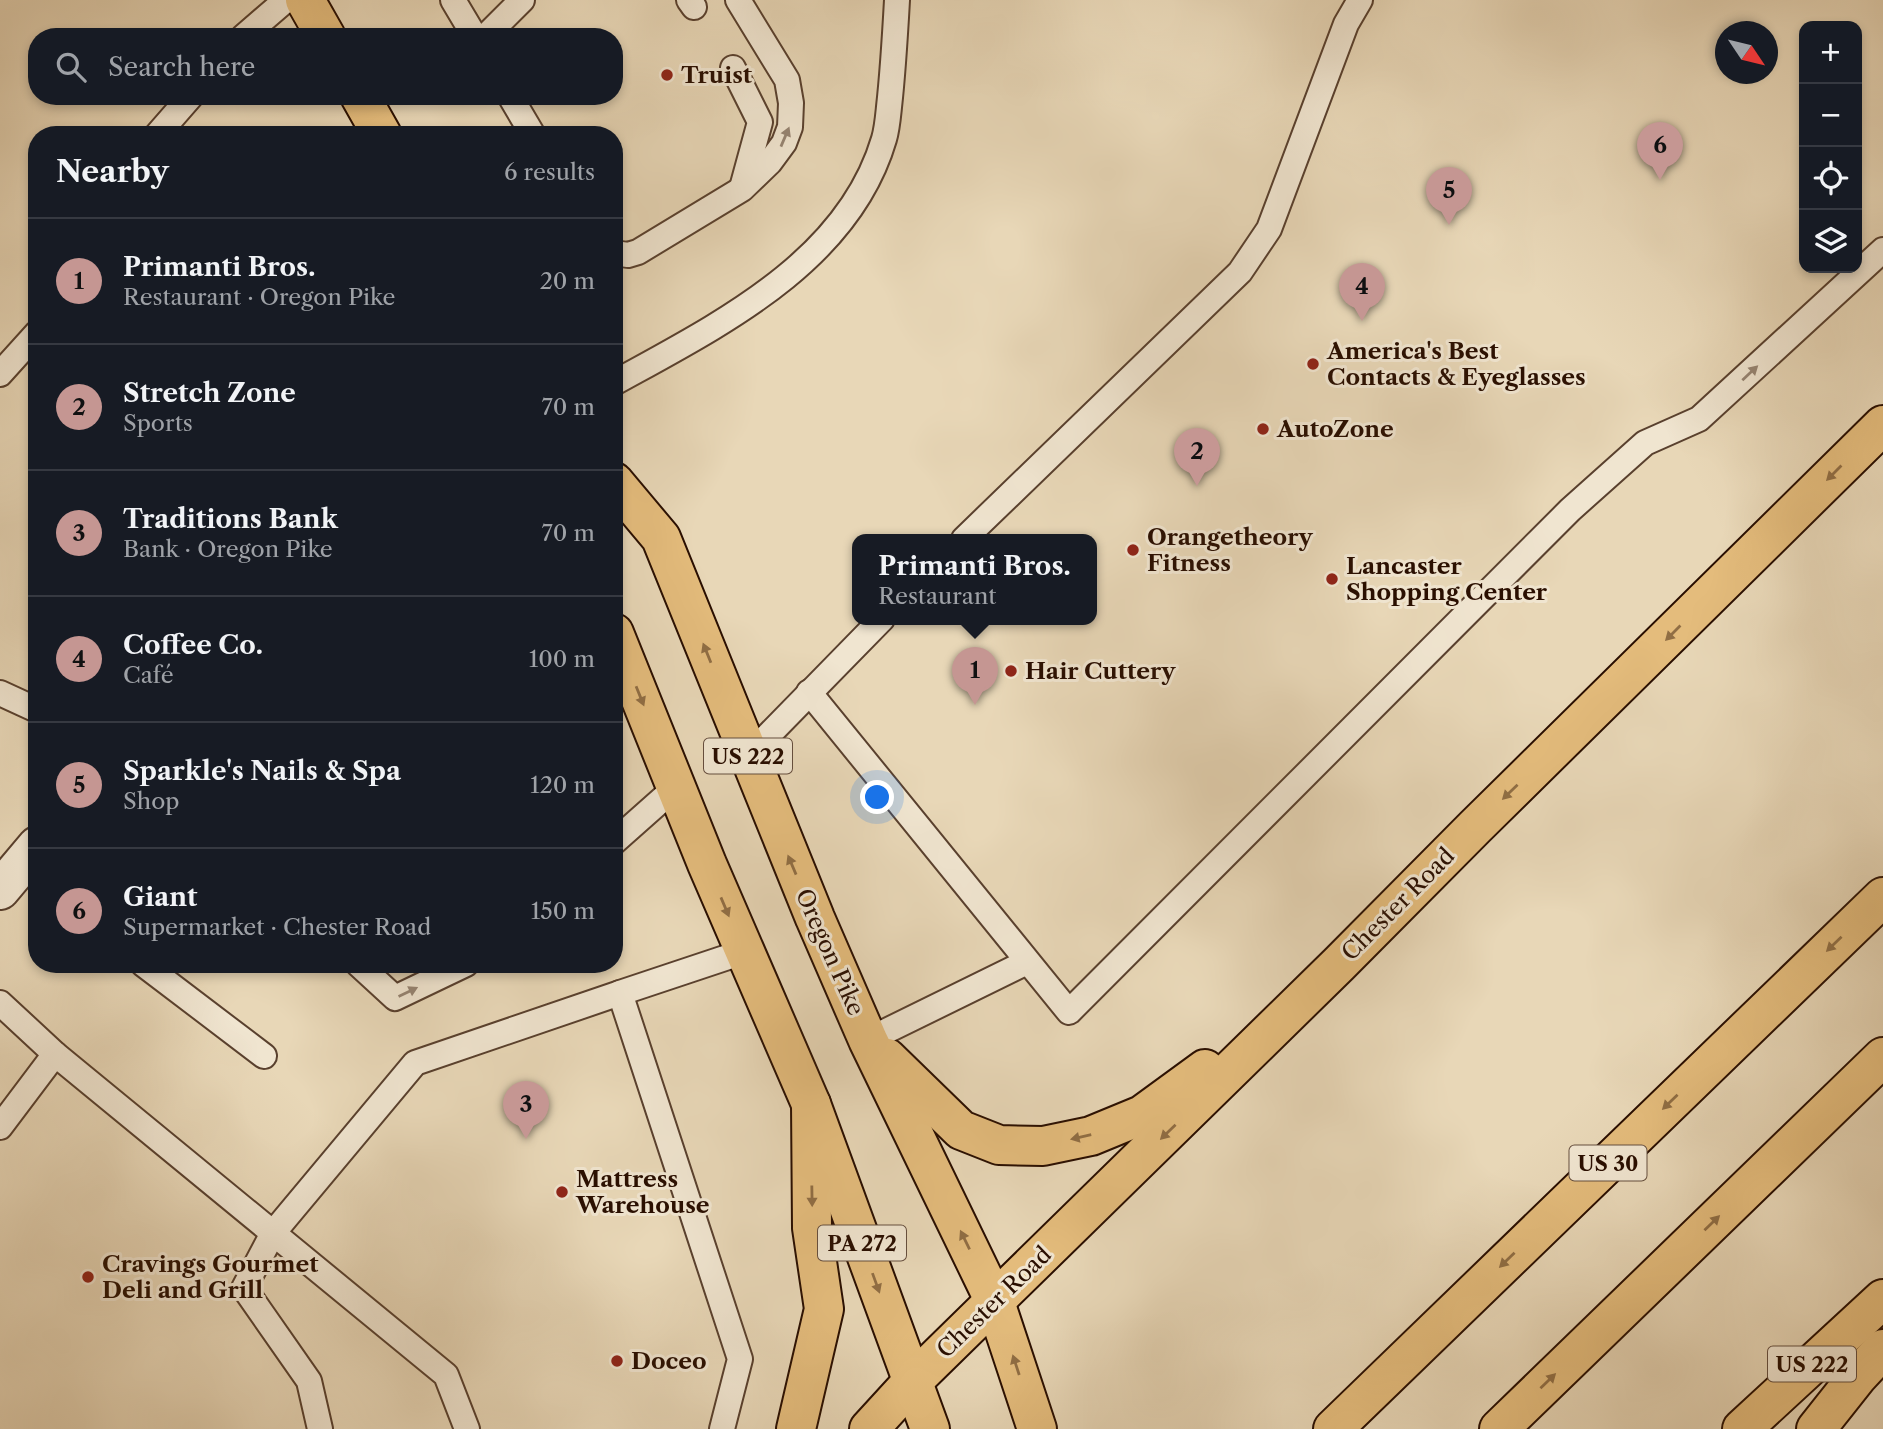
<!DOCTYPE html>
<meta charset="utf-8">
<style>
body{margin:0;font-family:"Libre Caslon Text",serif;background:#20242c;color:#f1f3f6}
.controls{position:absolute;right:21px;top:21px;display:grid;overflow:hidden;border-radius:14px;box-shadow:0 4px 10px #0003}
.controls button{width:63px;height:63px;display:grid;place-items:center;padding:0;border:0;border-bottom:2px solid #363941;background:#171b24;color:#f1f3f6;font:35px sans-serif}
.compass{position:absolute;left:1715px;top:21px;width:63px;height:63px;border-radius:50%;background:#171b24;box-shadow:0 4px 10px #0003;rotate:125deg}
.you{position:absolute;left:878px;top:798px;width:24px;height:24px;margin:-18px;border:5px solid #fff;border-radius:50%;background:#1a73e8;box-shadow:0 0 0 10px #1a73e833}
.badge{display:grid;place-items:center;width:46px;height:46px;border-radius:50%;background:#c59692;color:#111;font-size:23px;font-weight:700}
.pin{position:absolute;translate:-50% -58px;filter:drop-shadow(0 2px 4px #0008)}
.pin::after{content:'';position:absolute;top:37px;width:24px;height:21px;background:inherit;clip-path:polygon(0 0,100% 0,50% 100%)}
.popup{position:absolute;left:852px;top:534px;width:245px;height:91px;box-sizing:border-box;display:grid;place-content:center;border-radius:14px;background:#171b24;filter:drop-shadow(0 2px 5px #0005);font-size:23px;white-space:nowrap;color:#9ea1a6}
.popup b{font-size:26px;color:#f1f3f6}
.popup::after{content:'';position:absolute;left:50%;top:100%;margin-left:-14px;border:14px solid transparent;border-top-color:#171b24}
.list{margin:0;padding:0;list-style:none}
h2{display:flex;justify-content:space-between;align-items:center;height:91px;margin:0;padding:0 28px;font-size:30px}
h2 small{font-size:23px;font-weight:400;color:#9ea1a6}
.list li{display:grid;grid-template-columns:46px 1fr auto;gap:21px;align-items:center;box-sizing:border-box;height:126px;padding:0 28px;border-top:2px solid #363941}
.list b{display:block;font-size:26px;white-space:nowrap}
.list p{margin:0;font-size:23px;white-space:nowrap;color:#9ea1a6}
.list em{font-size:23px;font-style:normal;color:#9ea1a6}
.icon{flex:none;width:38px;height:38px;fill:none;stroke:currentColor;stroke-width:2;stroke-linecap:round;stroke-linejoin:round}
.map{position:relative;flex:none;width:1883px;height:1429px;overflow:hidden}
.search{position:absolute;background:#171b24;box-shadow:0 4px 10px #0003;left:28px;top:28px;width:595px;height:77px;display:flex;align-items:center;gap:18px;box-sizing:border-box;padding:0 24px;border-radius:28px;color:#9ea1a6;font-size:26px}
.panel{position:absolute;background:#171b24;box-shadow:0 4px 10px #0003;left:28px;top:126px;width:595px;height:847px;border-radius:28px}
.map>svg:first-child{display:block}
.lines{fill:none;stroke-linecap:round;stroke-linejoin:round}
.service-casing{stroke:#59402e;stroke-width:28}
.tertiary-casing{stroke:#59402e;stroke-width:42}
.trunk-casing{stroke:#290e00;stroke-width:42}
.motorway-casing{stroke:#290e00;stroke-width:42}
.service{stroke:#f0e5d0;stroke-width:24}
.tertiary{stroke:#f0e5d0;stroke-width:38}
.trunk{stroke:#e4bc7c;stroke-width:38}
.motorway{stroke:#e4bc7c;stroke-width:38}
.oneway{fill:#968472}
.oneway2{fill:#906e44}
.poi-dot{fill:#8f2418;stroke:#f0e5d0;stroke-width:2.5}
.labels{text-anchor:middle;dominant-baseline:central;stroke-width:6;stroke-linejoin:round;paint-order:stroke}
.shield{fill:#f0e5d0;stroke:#654e3e;stroke-width:2}
.shield-label{font-size:21px;font-weight:bold;fill:#290e00}
.poi-label{font-size:23px;font-weight:bold;fill:#290e00;stroke:#f0e5d0;text-anchor:start}
.street-label{font-size:23px;fill:#290e00;stroke:#f0e5d0}
</style>
<div class="map">
<svg width="1883" height="1429" viewBox="0 0 1883 1429">
<rect width="100%" height="100%" fill="#e8d7b7"/>
<filter id="stains"><feTurbulence type="fractalNoise" baseFrequency=".00286" numOctaves="4"/><feColorMatrix values="0 0 0 0 .2 0 0 0 0 .09 0 0 0 0 .02 0 0 0 .5 -.17"/></filter>
<radialGradient id="worn" r=".72"><stop offset=".6" stop-color="#630" stop-opacity="0"/><stop offset="1" stop-color="#630" stop-opacity=".3"/></radialGradient>
<g class="lines">
<!-- service casing -->
<g class="service-casing">
<g id="service">
<path d="M453,0L475,37"/>
<path d="M689,0L694,7"/>
<path d="M243,37L286,0"/>
<path d="M485,37L522,0"/>
<path d="M733,68L760,122L742,188"/>
<path d="M510,96L533,135"/>
<path d="M157,135L191,96"/>
<path d="M614,253L628,255L638,252L742,189L770,162L784,143L790,127L791,103L787,80L738,0"/>
<path d="M0,374L37,333"/>
<path d="M614,383C719,325 848,262 884,139C887,129 888,117 889,107C893,71 895,36 897,0"/>
<path d="M964,539L1240,272L1269,229L1346,24L1360,0"/>
<path d="M809,692L1069,1012L1570,510L1645,443L1699,419L1883,250"/>
<path d="M0,693L37,710"/>
<path d="M748,756L882,619"/>
<path d="M614,842L676,787"/>
<path d="M143,964L264,1056"/>
<path d="M358,964L395,998L466,964"/>
<path d="M0,1003L55,1054L0,1127"/>
<path d="M868,1040L1027,962"/>
<path d="M55,1054L446,1375L467,1429"/>
<path d="M320,1429L309,1381L244,1288L273,1233L415,1063L620,993"/>
<path d="M722,1429L740,1359L620,993L743,952"/>
</g>
</g>
<!-- tertiary casing -->
<g class="tertiary-casing">
<path id="tertiary" d="M0,890L37,846"/>
</g>
<!-- trunk casing -->
<g class="trunk-casing">
<g id="trunk">
<path d="M305,0L326,37"/>
<path d="M360,96L382,135"/>
<path d="M614,482L661,538L815,918L868,1040L995,1302L1037,1429"/>
<path d="M614,633L707,864L811,1104L930,1429"/>
<path d="M887,1058L961,1130L999,1145L1043,1146L1091,1136L1142,1115L1205,1069"/>
<path d="M912,1382L1339,964L1475,827L1883,425"/>
<path d="M1816,1429L1858,1376L1883,1349"/>
</g>
</g>
<!-- motorway casing -->
<g class="motorway-casing">
<g id="motorway">
<path d="M796,1429L824,1309L812,1228L811,1104"/>
<path d="M869,1429L912,1382"/>
<path d="M1333,1429L1883,897"/>
<path d="M1499,1429L1883,1057"/>
<path d="M1742,1429L1883,1299"/>
</g>
</g>
<!-- service -->
<use href="#service" class="service"/>
<!-- tertiary -->
<use href="#tertiary" class="tertiary"/>
<!-- trunk -->
<use href="#trunk" class="trunk"/>
<!-- motorway -->
<use href="#motorway" class="motorway"/>
</g>
<!-- one-way arrows -->
<defs><path id="oneway-solid" d="M-6-.8H1V-3.2L6.5 0L1 3.2V.8H-6Z" transform="scale(1.75)"/></defs>
<g class="oneway">
<use href="#oneway-solid" transform="translate(785 137) rotate(-67)"/>
<use href="#oneway-solid" transform="translate(1750 373) rotate(-43)"/>
<use href="#oneway-solid" transform="translate(408 992) rotate(-26)"/>
</g>
<g class="oneway2">
<use href="#oneway-solid" transform="translate(1834 473) rotate(135)"/>
<use href="#oneway-solid" transform="translate(1673 633) rotate(135)"/>
<use href="#oneway-solid" transform="translate(707 653) rotate(-112)"/>
<use href="#oneway-solid" transform="translate(640 696) rotate(68)"/>
<use href="#oneway-solid" transform="translate(1510 792) rotate(136)"/>
<use href="#oneway-solid" transform="translate(792 865) rotate(-113)"/>
<use href="#oneway-solid" transform="translate(725 907) rotate(67)"/>
<use href="#oneway-solid" transform="translate(1834 944) rotate(136)"/>
<use href="#oneway-solid" transform="translate(1670 1102) rotate(136)"/>
<use href="#oneway-solid" transform="translate(1168 1132) rotate(136)"/>
<use href="#oneway-solid" transform="translate(1081 1137) rotate(167)"/>
<use href="#oneway-solid" transform="translate(812 1196) rotate(89)"/>
<use href="#oneway-solid" transform="translate(1712 1223) rotate(-44)"/>
<use href="#oneway-solid" transform="translate(965 1240) rotate(-116)"/>
<use href="#oneway-solid" transform="translate(1507 1260) rotate(136)"/>
<use href="#oneway-solid" transform="translate(876 1283) rotate(70)"/>
<use href="#oneway-solid" transform="translate(1016 1365) rotate(-108)"/>
<use href="#oneway-solid" transform="translate(1548 1381) rotate(-44)"/>
</g>
<!-- markers -->
<g class="poi-dot">
<circle cx="667" cy="75" r="7"/>
<circle cx="1313" cy="364" r="7"/>
<circle cx="1263" cy="429" r="7"/>
<circle cx="1133" cy="550" r="7"/>
<circle cx="1332" cy="579" r="7"/>
<circle cx="1011" cy="671" r="7"/>
<circle cx="562" cy="1192" r="7"/>
<circle cx="88" cy="1277" r="7"/>
<circle cx="617" cy="1361" r="7"/>
</g>
<g class="labels">
<!-- shield labels -->
<g class="shield">
<rect x="704" y="738.5" width="88" height="35" rx="5"/>
<rect x="1569.5" y="1145.5" width="77" height="35" rx="5"/>
<rect x="818" y="1225.5" width="88" height="35" rx="5"/>
<rect x="1768" y="1346.5" width="88" height="35" rx="5"/>
</g>
<g class="shield-label">
<text x="748" y="756">US 222</text>
<text x="1608" y="1163">US 30</text>
<text x="862" y="1243">PA 272</text>
<text x="1812" y="1364">US 222</text>
</g>
<!-- poi labels -->
<g class="poi-label">
<text x="681" y="75">Truist</text>
<text x="1327" y="351">America's Best<tspan x="1327" dy="26">Contacts &amp; Eyeglasses</tspan></text>
<text x="1277" y="429">AutoZone</text>
<text x="1147" y="537">Orangetheory<tspan x="1147" dy="26">Fitness</tspan></text>
<text x="1346" y="566">Lancaster<tspan x="1346" dy="26">Shopping Center</tspan></text>
<text x="1025" y="671">Hair Cuttery</text>
<text x="576" y="1179">Mattress<tspan x="576" dy="26">Warehouse</tspan></text>
<text x="102" y="1264">Cravings Gourmet<tspan x="102" dy="26">Deli and Grill</tspan></text>
<text x="631" y="1361">Doceo</text>
</g>
<!-- street labels -->
<g class="street-label">
<text transform="translate(1398 904) rotate(-45)">Chester Road</text>
<text transform="translate(830 952) rotate(66)">Oregon Pike</text>
<text transform="translate(994 1302) rotate(-44)">Chester Road</text>
</g>
</g>
<rect width="100%" height="100%" filter="url(#stains)"/>
<rect width="100%" height="100%" fill="url(#worn)"/>
</svg>
<div class="controls">
<button>+</button>
<button>−</button>
<button><svg class="icon" aria-label="locate" viewBox="0 0 24 24"><circle cx="12" cy="12" r="6"/><path d="M12 2v4M12 18v4M2 12h4M18 12h4"/></svg></button>
<button><svg class="icon" aria-label="layers" viewBox="0 0 24 24"><path d="M12 4l9 5-9 5-9-5zM3 14l9 5 9-5"/></svg></button>
</div>
<svg class="compass" viewBox="-18 -18 36 36"><path d="M0-13l5 13h-10z" fill="#e53935"/><path d="M0 13l5-13h-10z" fill="#9ea1a6"/></svg>
<div class="you"></div>
<div class="pin badge" style="left:975px;top:705px">1</div>
<div class="popup"><b>Primanti Bros.</b>Restaurant</div>
<div class="pin badge" style="left:1197px;top:486px">2</div>
<div class="pin badge" style="left:526px;top:1139px">3</div>
<div class="pin badge" style="left:1362px;top:321px">4</div>
<div class="pin badge" style="left:1449px;top:225px">5</div>
<div class="pin badge" style="left:1660px;top:180px">6</div>
<div class="search"><svg class="icon" aria-label="search" viewBox="0 0 24 24"><circle cx="10" cy="10" r="6"/><path d="M15 15l6 6"/></svg>Search here</div>
<section class="panel">
<h2>Nearby<small>6 results</small></h2>
<ul class="list">
<li><span class="badge">1</span><div><b>Primanti Bros.</b><p>Restaurant · Oregon Pike</p></div><em>20 m</em></li>
<li><span class="badge">2</span><div><b>Stretch Zone</b><p>Sports</p></div><em>70 m</em></li>
<li><span class="badge">3</span><div><b>Traditions Bank</b><p>Bank · Oregon Pike</p></div><em>70 m</em></li>
<li><span class="badge">4</span><div><b>Coffee Co.</b><p>Café</p></div><em>100 m</em></li>
<li><span class="badge">5</span><div><b>Sparkle's Nails &amp; Spa</b><p>Shop</p></div><em>120 m</em></li>
<li><span class="badge">6</span><div><b>Giant</b><p>Supermarket · Chester Road</p></div><em>150 m</em></li>
</ul>
</section>
</div>
